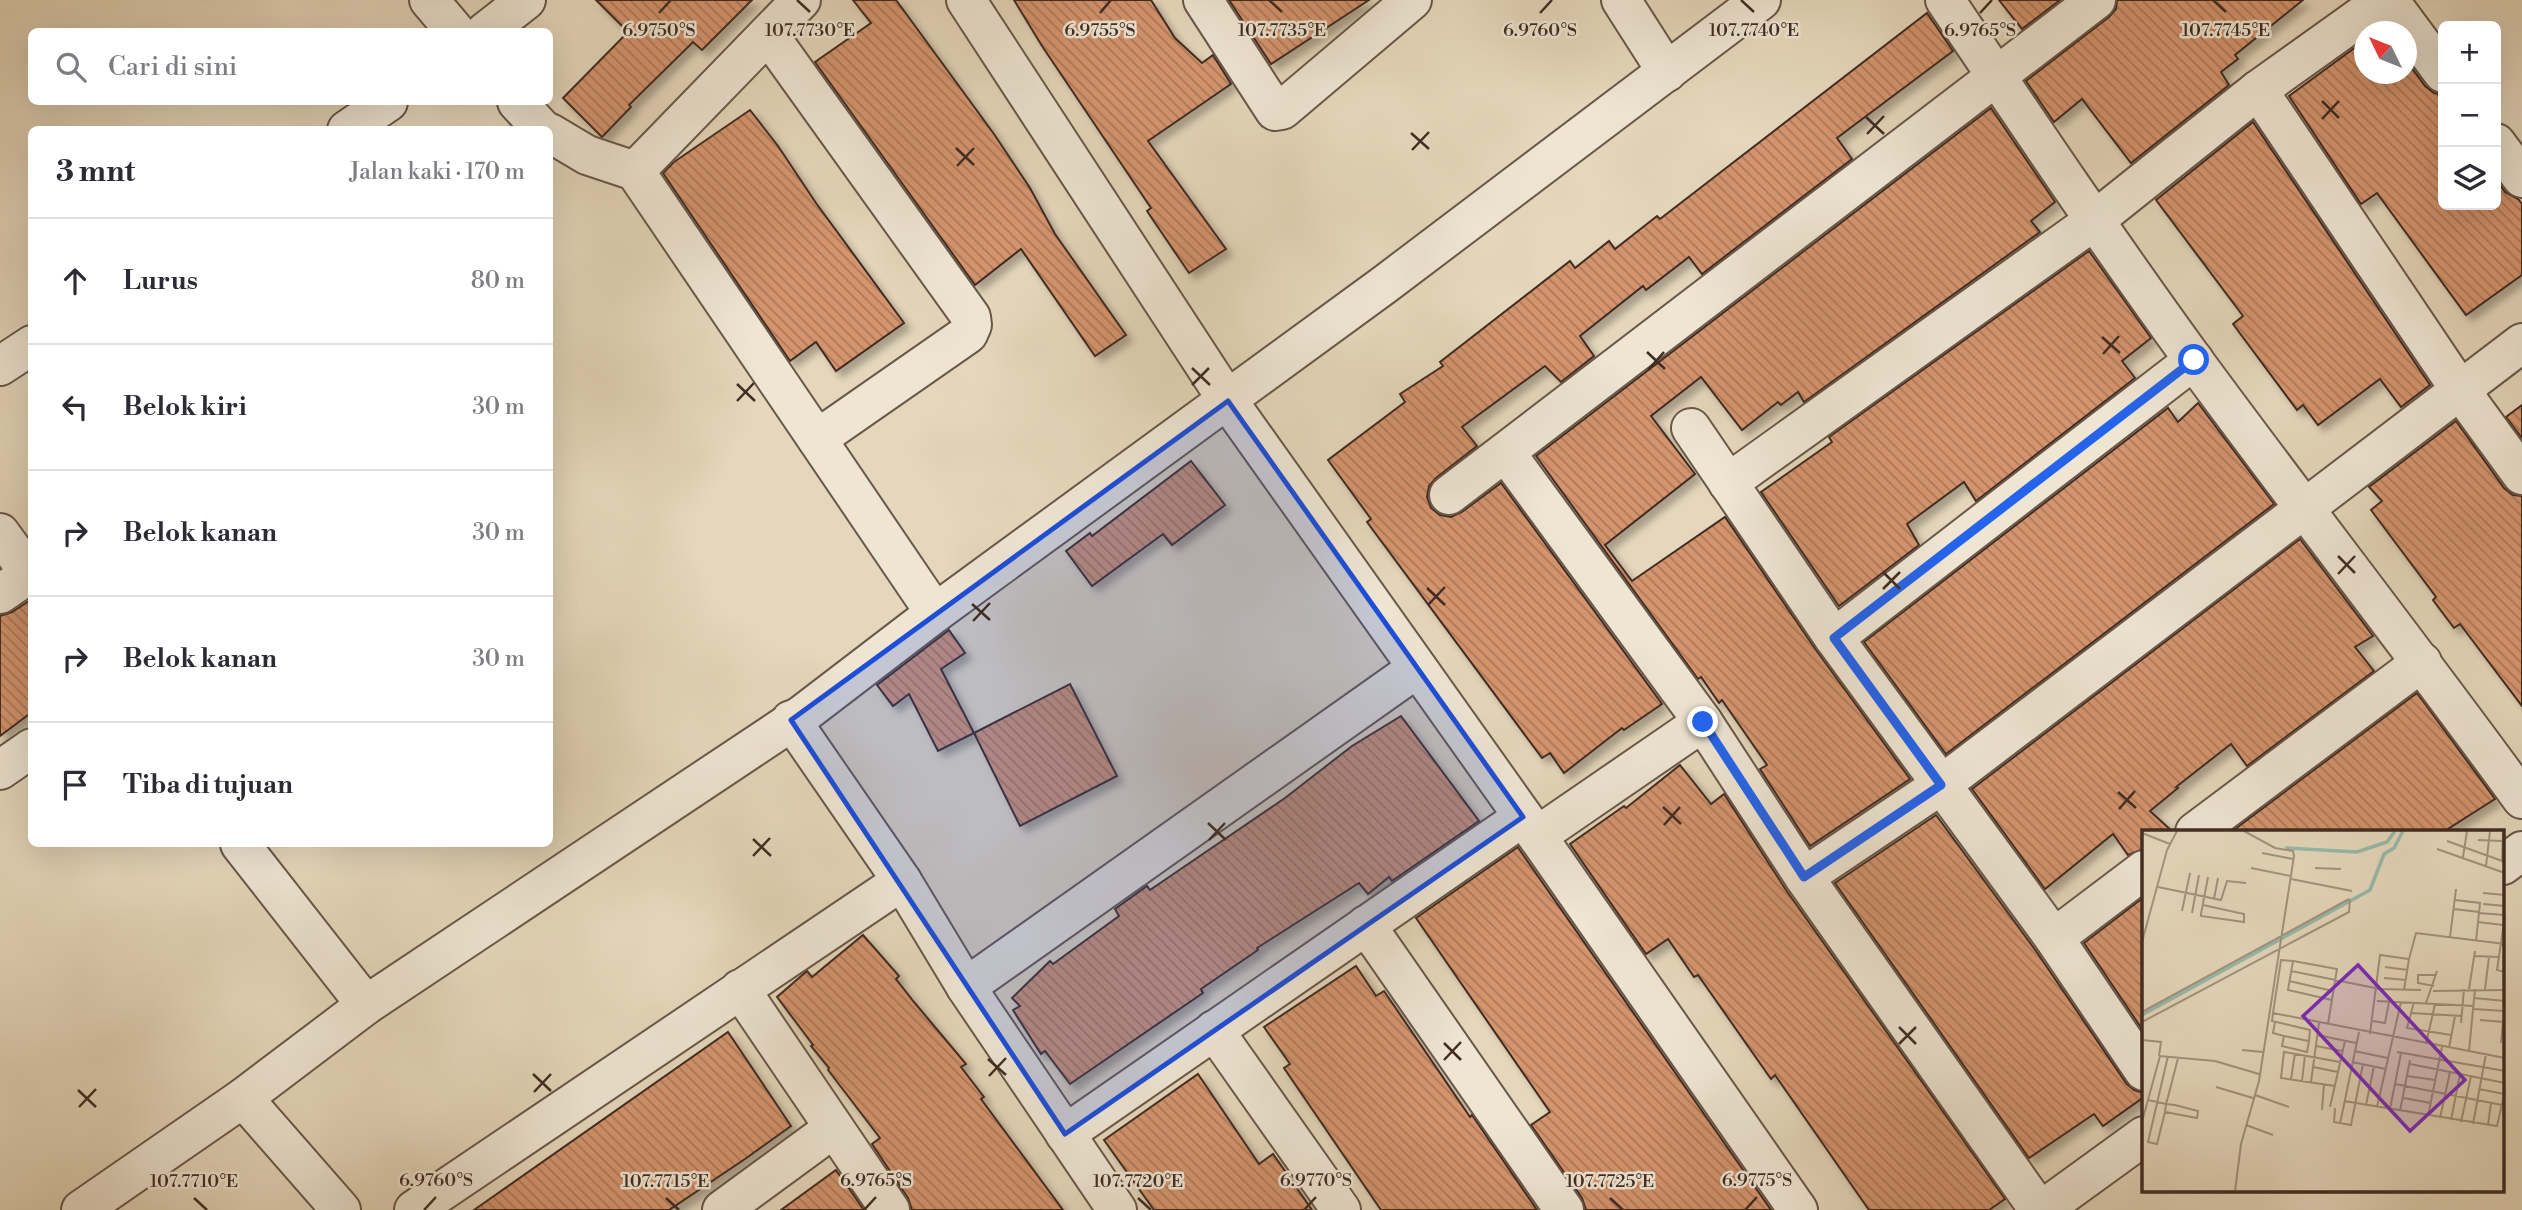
<!DOCTYPE html>
<html lang="id">
<meta charset="utf-8">
<style>
body{margin:0;font-family:"Libre Bodoni",serif;background:#f2f2f3;color:#2b2b33}
.controls{position:absolute;right:21px;top:21px;display:grid;overflow:hidden;border-radius:10px;box-shadow:0 7px 28px #0002}
.controls button{width:63px;height:63px;display:grid;place-items:center;padding:0;border:0;border-bottom:2px solid #e1e1e2;background:#fff;color:#2b2b33;font:35px sans-serif}
.compass{position:absolute;left:2354px;top:21px;width:63px;height:63px;border-radius:50%;background:#fff;box-shadow:0 7px 28px #0002;rotate:313deg}
.stop{position:absolute;width:21px;height:21px;margin:-16px;border:5px solid #2563eb;border-radius:50%;background:#fff}
.stop.end{background:#2563eb;border-color:#fff;box-shadow:0 2px 7px #0008}
.list{margin:0;padding:0;list-style:none}
h2{display:flex;justify-content:space-between;align-items:center;height:91px;margin:0;padding:0 28px;font-size:30px}
h2 small{font-size:23px;font-weight:400;color:#7c7c81}
.list li{display:grid;grid-template-columns:46px 1fr auto;gap:21px;align-items:center;box-sizing:border-box;height:126px;padding:0 28px;border-top:2px solid #e1e1e2}
.list b{display:block;font-size:26px;white-space:nowrap}
.list em{font-size:23px;font-style:normal;color:#7c7c81}
.icon{flex:none;width:38px;height:38px;fill:none;stroke:currentColor;stroke-width:2;stroke-linecap:round;stroke-linejoin:round}
.map{position:relative;flex:none;width:2522px;height:1210px;overflow:hidden}
.search{position:absolute;background:#fff;box-shadow:0 7px 28px #0002;left:28px;top:28px;width:525px;height:77px;display:flex;align-items:center;gap:18px;box-sizing:border-box;padding:0 24px;border-radius:10px;color:#7c7c81;font-size:26px}
.panel{position:absolute;background:#fff;box-shadow:0 7px 28px #0002;left:28px;top:126px;width:525px;height:721px;border-radius:10px}
.map>svg:first-child{display:block}
.building{fill:url(#building-back-hatch);stroke:#402c23;stroke-width:2;filter:url(#shadow)}
.lines{fill:none;stroke-linecap:round;stroke-linejoin:round}
.minor-casing{stroke:#695749;stroke-width:42}
.minor{stroke:#eee5d3;stroke-width:38}
.route{stroke:#2563eb;stroke-width:9}
.marked{fill:#1d4ed8;fill-opacity:0.2;stroke:#1d4ed8;stroke-width:5;stroke-linejoin:round}
.ticks{fill:none;stroke:#402c23;stroke-width:2.5}
.inset-river{fill:none;stroke:#96baab;stroke-width:3.5}
.inset-road{fill:none;stroke:#a3937e;stroke-width:2}
.view{fill:#7b2cbf;fill-opacity:0.15;stroke:#7b2cbf;stroke-width:3.5}
.inset-edge{fill:none;stroke:#402c23;stroke-width:3.5}
.ticks-label{font-size:18px;text-anchor:middle;fill:#402c23;stroke:#eee5d3;stroke-width:5;stroke-linejoin:round;paint-order:stroke}
</style>
<div class="map">
<svg width="2522" height="1210" viewBox="0 0 2522 1210">
<defs>
<pattern id="building-back-hatch" width="6" height="6" patternUnits="userSpaceOnUse" patternTransform="scale(1.75)"><rect width="6" height="6" fill="#d4946e"/><path d="M-1 5l2 2M0 0l6 6M5-1l2 2" fill="none" stroke="#ad795a"/></pattern>
<filter id="shadow"><feDropShadow dx="6" dy="6" stdDeviation="3.5" flood-color="#0004"/></filter>
</defs>
<rect width="100%" height="100%" fill="#e5d7bb"/>
<filter id="stains"><feTurbulence type="fractalNoise" baseFrequency=".00286" numOctaves="4"/><feColorMatrix values="0 0 0 0 .2 0 0 0 0 .09 0 0 0 0 .02 0 0 0 .5 -.17"/></filter>
<radialGradient id="worn" r=".72"><stop offset=".6" stop-color="#630" stop-opacity="0"/><stop offset="1" stop-color="#630" stop-opacity=".3"/></radialGradient>
<!-- building -->
<g class="building">
<path d="M596,0H752L702,50L693,42L629,105L631,107L602,137L563,98L628,32Z"/>
<path d="M853,0H896L994,134L1030,188L1055,234L1126,335L1095,356L1021,249L975,285L815,62L871,23Z"/>
<path d="M1014,0H1151L1175,38L1202,63L1213,55L1231,84L1148,141L1226,249L1189,273L1147,211L1151,208L1042,46Z"/>
<path d="M1229,0H1369L1271,64Z"/>
<path d="M1999,0H2060L2022,29Z"/>
<path d="M2117,0H2303L2235,55L2238,59L2221,72L2229,85L2131,163L2082,99L2054,122L2026,81L2109,17L2116,9Z"/>
<path d="M1927,13L1953,51L1837,138L1852,159L1702,274L1689,257L1646,290L1643,286L1580,336L1594,356L1561,382L1545,366L1462,427L1477,446L1436,478L1429,486L1427,497L1431,508L1440,515L1451,517L1462,512L1501,483L1662,704L1624,730L1622,728L1564,773L1550,753L1542,758L1367,522L1371,519L1328,460L1405,402L1400,394L1443,366L1440,362L1570,261L1575,268L1609,241L1615,249L1657,216L1660,219Z"/>
<path d="M2364,41V74H2406V60L2425,86L2434,93L2440,94L2443,99V205H2496V179L2505,192L2518,199L2522,204V275L2466,315L2377,193L2361,204L2289,96Z"/>
<path d="M1991,108L2055,202L2031,221L2040,232L1804,402L1798,392L1781,405L1778,402L1742,430L1701,377L1651,416L1695,474L1605,545L1632,581L1725,517L1816,650L1910,779L1810,846L1760,769L1767,765L1722,700L1719,703L1701,677L1698,679L1536,456Z"/>
<path d="M750,110L778,146L816,203L904,323L836,371L816,342L790,361L663,173L674,162Z"/>
<path d="M2253,122L2430,385L2401,407L2380,379L2318,425L2303,405L2297,410L2233,324L2243,316L2156,200Z"/>
<path d="M2089,251L2151,338L2122,361L2135,378L1976,501L1964,482L1907,524L1919,545L1839,606L1761,492L1832,442L1829,437Z"/>
<path d="M2198,403L2274,504L1946,754L1864,642L2168,408L2178,422Z"/>
<path d="M2522,405V438L2506,417Z"/>
<path d="M2456,421L2504,488L2513,495L2522,496V706L2460,624L2454,628L2433,600L2436,597L2371,510L2382,501L2369,487Z"/>
<path d="M1191,461L1225,505L1172,545L1163,534L1092,586L1066,551L1090,533L1092,536Z"/>
<path d="M2300,539L2373,636L2355,647L2374,671L2247,766L2231,744L2176,787L2178,788L2150,811L2173,832H2144V849L2128,855L2113,834L2045,889L1972,789Z"/>
<path d="M32,599V712L0,736V616L12,612Z"/>
<path d="M949,630L965,653L941,669L974,733L938,751L909,694L893,706L877,685Z"/>
<path d="M1070,684L1117,776L1020,826L974,733Z"/>
<path d="M2417,693L2495,799L2443,832H2231Z"/>
<path d="M1401,716L1479,821L1392,881L1389,877L1368,894L1359,883L1257,948L1258,950L1201,989L1203,993L1070,1084L1045,1051L1041,1054L1013,1010L1020,1006L1012,998L1050,961L1053,964L1119,916L1115,909L1147,886L1150,890L1285,798L1352,746Z"/>
<path d="M1680,765L1711,804L1724,794L1786,890L2005,1199L1989,1210H1869L1775,1075L1771,1079L1698,975L1694,977L1668,939L1646,954L1570,844L1624,806L1626,808Z"/>
<path d="M1936,815L2036,951L2126,1083L2134,1090L2144,1093V1097L2103,1126L2094,1114L2029,1158L1835,883Z"/>
<path d="M1518,847L1519,849L1771,1210H1586L1582,1198L1531,1125L1550,1112L1416,918Z"/>
<path d="M2144,897V1032L2084,943Z"/>
<path d="M863,935L899,976L896,979L914,1002L966,1064L961,1067L984,1097L981,1099L1063,1210H912L908,1198L872,1144L880,1138L828,1070L829,1068L811,1046L813,1045L777,997L807,971L812,977Z"/>
<path d="M1356,966L1376,996L1384,991L1470,1117L1472,1115L1537,1210H1381L1284,1068L1290,1064L1264,1027Z"/>
<path d="M728,1032L791,1126L745,1159L669,1210H474Z"/>
<path d="M1198,1074L1259,1164L1273,1154L1312,1210H1154L1104,1140Z"/>
<path d="M836,1170L864,1210H781Z"/>
</g>
<g class="lines">
<!-- minor casing -->
<g class="minor-casing">
<g id="minor">
<path d="M429,0L456,32"/>
<path d="M966,0L1228,401L1537,836L1798,1210"/>
<path d="M1203,0L1275,111L1282,110L1412,0"/>
<path d="M1621,0L1667,72"/>
<path d="M1945,0C2027,122 2109,244 2195,362C2303,509 2415,652 2522,799"/>
<path d="M2389,0L2443,73"/>
<path d="M485,32L526,0"/>
<path d="M768,34L971,317L972,325L968,334L817,439"/>
<path d="M2258,90L2460,390L2522,475"/>
<path d="M517,102L543,130"/>
<path d="M347,130L388,102"/>
<path d="M550,133L587,155L635,171L935,613"/>
<path d="M2496,143L2522,178"/>
<path d="M635,171L801,0"/>
<path d="M0,366L32,345"/>
<path d="M1691,428L1834,638L2054,938L2144,1071"/>
<path d="M1506,453L1703,722L1804,877L2039,1210"/>
<path d="M1728,483L2095,220L2258,90L2384,0"/>
<path d="M1449,495L2096,0"/>
<path d="M0,533L32,577"/>
<path d="M0,594L29,574"/>
<path d="M1834,638L2194,360"/>
<path d="M791,720L902,881L966,987L1117,1210"/>
<path d="M0,770L32,748"/>
<path d="M2195,832L2422,662"/>
<path d="M1537,836L1703,722"/>
<path d="M240,844L366,1005"/>
<path d="M2503,865L2522,851"/>
<path d="M1804,877L1941,785L2522,343"/>
<path d="M1366,925L1564,1210"/>
<path d="M2054,938L2144,870"/>
<path d="M966,987L1416,669"/>
<path d="M740,989L890,1210"/>
<path d="M1214,1030L1341,1210"/>
<path d="M243,1098L341,1210"/>
<path d="M1065,1134L1523,817"/>
<path d="M81,1210L243,1098L366,1005L803,714L935,613L1384,285L1761,0"/>
<path d="M414,1210L902,881"/>
<path d="M722,1210L834,1128"/>
<path d="M2042,1210L2144,1136"/>
</g>
</g>
<!-- minor -->
<use href="#minor" class="minor"/>
</g>
<g class="lines">
<!-- route -->
<path class="route" d="M1703,722L1804,877L1941,785L1834,638L2194,360"/>
</g>
<!-- marked area -->
<path class="marked" d="M1228,401L1523,817L1065,1134L791,720Z"/>
<!-- ticks -->
<path class="ticks" d="M797,0L810,12M1269,0L1282,12M1741,0L1754,12M2213,0L2226,12M659,13L671,0M1100,13L1111,0M1540,13L1552,0M1980,13L1992,0M2322,101L2339,118M1866,117L1884,134M2322,119L2339,101M1411,133L1429,149M1867,134L1884,116M956,148L974,165M1412,150L1429,132M957,166L974,148M2102,337L2120,353M1647,352L1665,369M2103,354L2119,336M1192,368L1210,385M1648,370L1664,352M737,384L755,401M1192,385L1209,368M737,401L754,383M2338,556L2355,573M1883,572L1900,589M2338,574L2355,556M1427,588L1445,605M1883,589L1900,572M972,604L990,620M1428,605L1445,587M973,621L990,603M2118,792L2136,808M1663,807L1681,824M2119,809L2135,791M1208,823L1226,840M1664,825L1680,807M753,839L771,856M1209,840L1225,823M753,856L770,838M1899,1027L1916,1044M1444,1043L1461,1060M1899,1044L1916,1027M988,1059L1006,1075M1444,1060L1461,1042M533,1074L551,1091M989,1076L1006,1058M78,1090L96,1107M534,1092L551,1074M79,1107L96,1089M194,1198L207,1210M666,1198L679,1210M1138,1198L1151,1210M1610,1198L1623,1210M424,1210L436,1197M864,1210L876,1197M1304,1210L1316,1197M1745,1210L1757,1197"/>
<!-- overview -->
<g transform="translate(2142 830)">
<rect width="362" height="362" fill="#e5d7bb"/>
<path class="inset-river" d="M143,18L215,22L245,12L253,1M0,185L228,60L242,24L252,18L261,1"/>
<path class="inset-road" d="M0,3L28,14M336,10L360,11M305,11L363,32M295,19L363,43M120,23L151,29M321,27L325,1M360,31L361,1M344,36L348,1M109,38L149,46M173,38L199,39M149,49L210,61M16,57L79,70L85,51L104,53M341,63L363,65M72,69L76,48M313,70L338,73L334,111M341,74L363,76M61,75L102,84V92L59,86V84L66,47M312,79L337,82M40,81L48,43M50,83L57,45M337,83L363,85M363,86L355,140L363,142M336,92L361,95M308,107L314,59M0,112L25,20L35,1M333,126L357,127M267,129L274,103L363,114M151,131L139,130L131,183L363,228M243,137L266,140M149,141L238,159L279,160M242,148L264,150M147,151L191,161M292,156L276,153V145H294M327,159L333,121M343,159L347,127M291,161L363,160M332,168L363,171M235,171L332,176M272,172L265,198L309,205M284,173L295,141M332,179L363,181M0,182L207,69M131,183L130,191L168,200L167,211L165,222L140,216L142,206L167,211M269,183L320,186M338,190L363,192M231,191L243,193L247,172M0,192L207,82L208,69M133,192L131,203L142,206M319,193L322,159M186,194L195,139L151,131L146,160L190,170M228,204L238,125L267,129L262,160M175,205L214,213M0,210L19,212L17,226M359,213L361,192M284,214L293,174M174,216L200,221M307,218L313,186M100,220L121,222M212,221L246,228M327,221L333,159M255,222L363,241M210,232L244,239M268,234L363,253M171,237L196,242M265,246L293,250M149,249L153,223M160,251L163,225M169,252L177,193M253,254L360,275M193,256L139,248L142,222L198,232M74,257L111,268M337,259L362,264M113,265L147,277M261,268L289,273M6,270L18,226L73,231L117,244M202,271L355,296L363,261M224,275L232,236M188,277L203,211M235,277L259,172M193,278L192,292L209,295L221,234M248,279L259,223M180,280L182,254M258,281L268,230M23,282L15,314L6,312L26,226M286,286L300,217M298,288L308,242M309,290L318,244M0,292L6,270L24,274L33,275L56,281L55,288L23,282L24,274L26,267L36,228M319,292L329,246M198,294L217,202M331,294L344,224M104,295L131,305M346,295L349,273M93,361L99,314L117,251L152,26L151,21L133,18L102,1"/>
<path class="view" d="M216,135L323,250L268,301L161,186Z"/>
<rect width="362" height="362" class="inset-edge"/>
</g>
<g class="ticks-label">
<text x="810" y="36">107.7730°E</text>
<text x="1282" y="36">107.7735°E</text>
<text x="1754" y="36">107.7740°E</text>
<text x="2226" y="36">107.7745°E</text>
<text x="659" y="36">6.9750°S</text>
<text x="1100" y="36">6.9755°S</text>
<text x="1540" y="36">6.9760°S</text>
<text x="1980" y="36">6.9765°S</text>
<text x="436" y="1186">6.9760°S</text>
<text x="876" y="1186">6.9765°S</text>
<text x="1316" y="1186">6.9770°S</text>
<text x="1757" y="1186">6.9775°S</text>
<text x="194" y="1187">107.7710°E</text>
<text x="666" y="1187">107.7715°E</text>
<text x="1138" y="1187">107.7720°E</text>
<text x="1610" y="1187">107.7725°E</text>
</g>
<rect width="100%" height="100%" filter="url(#stains)"/>
<rect width="100%" height="100%" fill="url(#worn)"/>
</svg>
<div class="controls">
<button>+</button>
<button>−</button>
<button><svg class="icon" aria-label="layers" viewBox="0 0 24 24"><path d="M12 4l9 5-9 5-9-5zM3 14l9 5 9-5"/></svg></button>
</div>
<svg class="compass" viewBox="-18 -18 36 36"><path d="M0-13l5 13h-10z" fill="#e53935"/><path d="M0 13l5-13h-10z" fill="#7c7c81"/></svg>
<div class="stop" style="left:2194px;top:360px"></div>
<div class="stop end" style="left:1703px;top:722px"></div>
<div class="search"><svg class="icon" aria-label="search" viewBox="0 0 24 24"><circle cx="10" cy="10" r="6"/><path d="M15 15l6 6"/></svg>Cari di sini</div>
<section class="panel">
<h2>3 mnt<small>Jalan kaki · 170 m</small></h2>
<ul class="list">
<li><svg class="icon" aria-label="ahead" viewBox="0 0 24 24"><path d="M12 20V5M6 11l6-6 6 6"/></svg><div><b>Lurus</b></div><em>80 m</em></li>
<li><svg class="icon" aria-label="left" viewBox="0 0 24 24"><path d="M17 20v-9H6M10 6l-5 5 5 5"/></svg><div><b>Belok kiri</b></div><em>30 m</em></li>
<li><svg class="icon" aria-label="right" viewBox="0 0 24 24"><path d="M7 20v-9h11M14 6l5 5-5 5"/></svg><div><b>Belok kanan</b></div><em>30 m</em></li>
<li><svg class="icon" aria-label="right" viewBox="0 0 24 24"><path d="M7 20v-9h11M14 6l5 5-5 5"/></svg><div><b>Belok kanan</b></div><em>30 m</em></li>
<li><svg class="icon" aria-label="arrive" viewBox="0 0 24 24"><path d="M6 21V4h12l-3 4 3 4H6"/></svg><div><b>Tiba di tujuan</b></div></li>
</ul>
</section>
</div>
